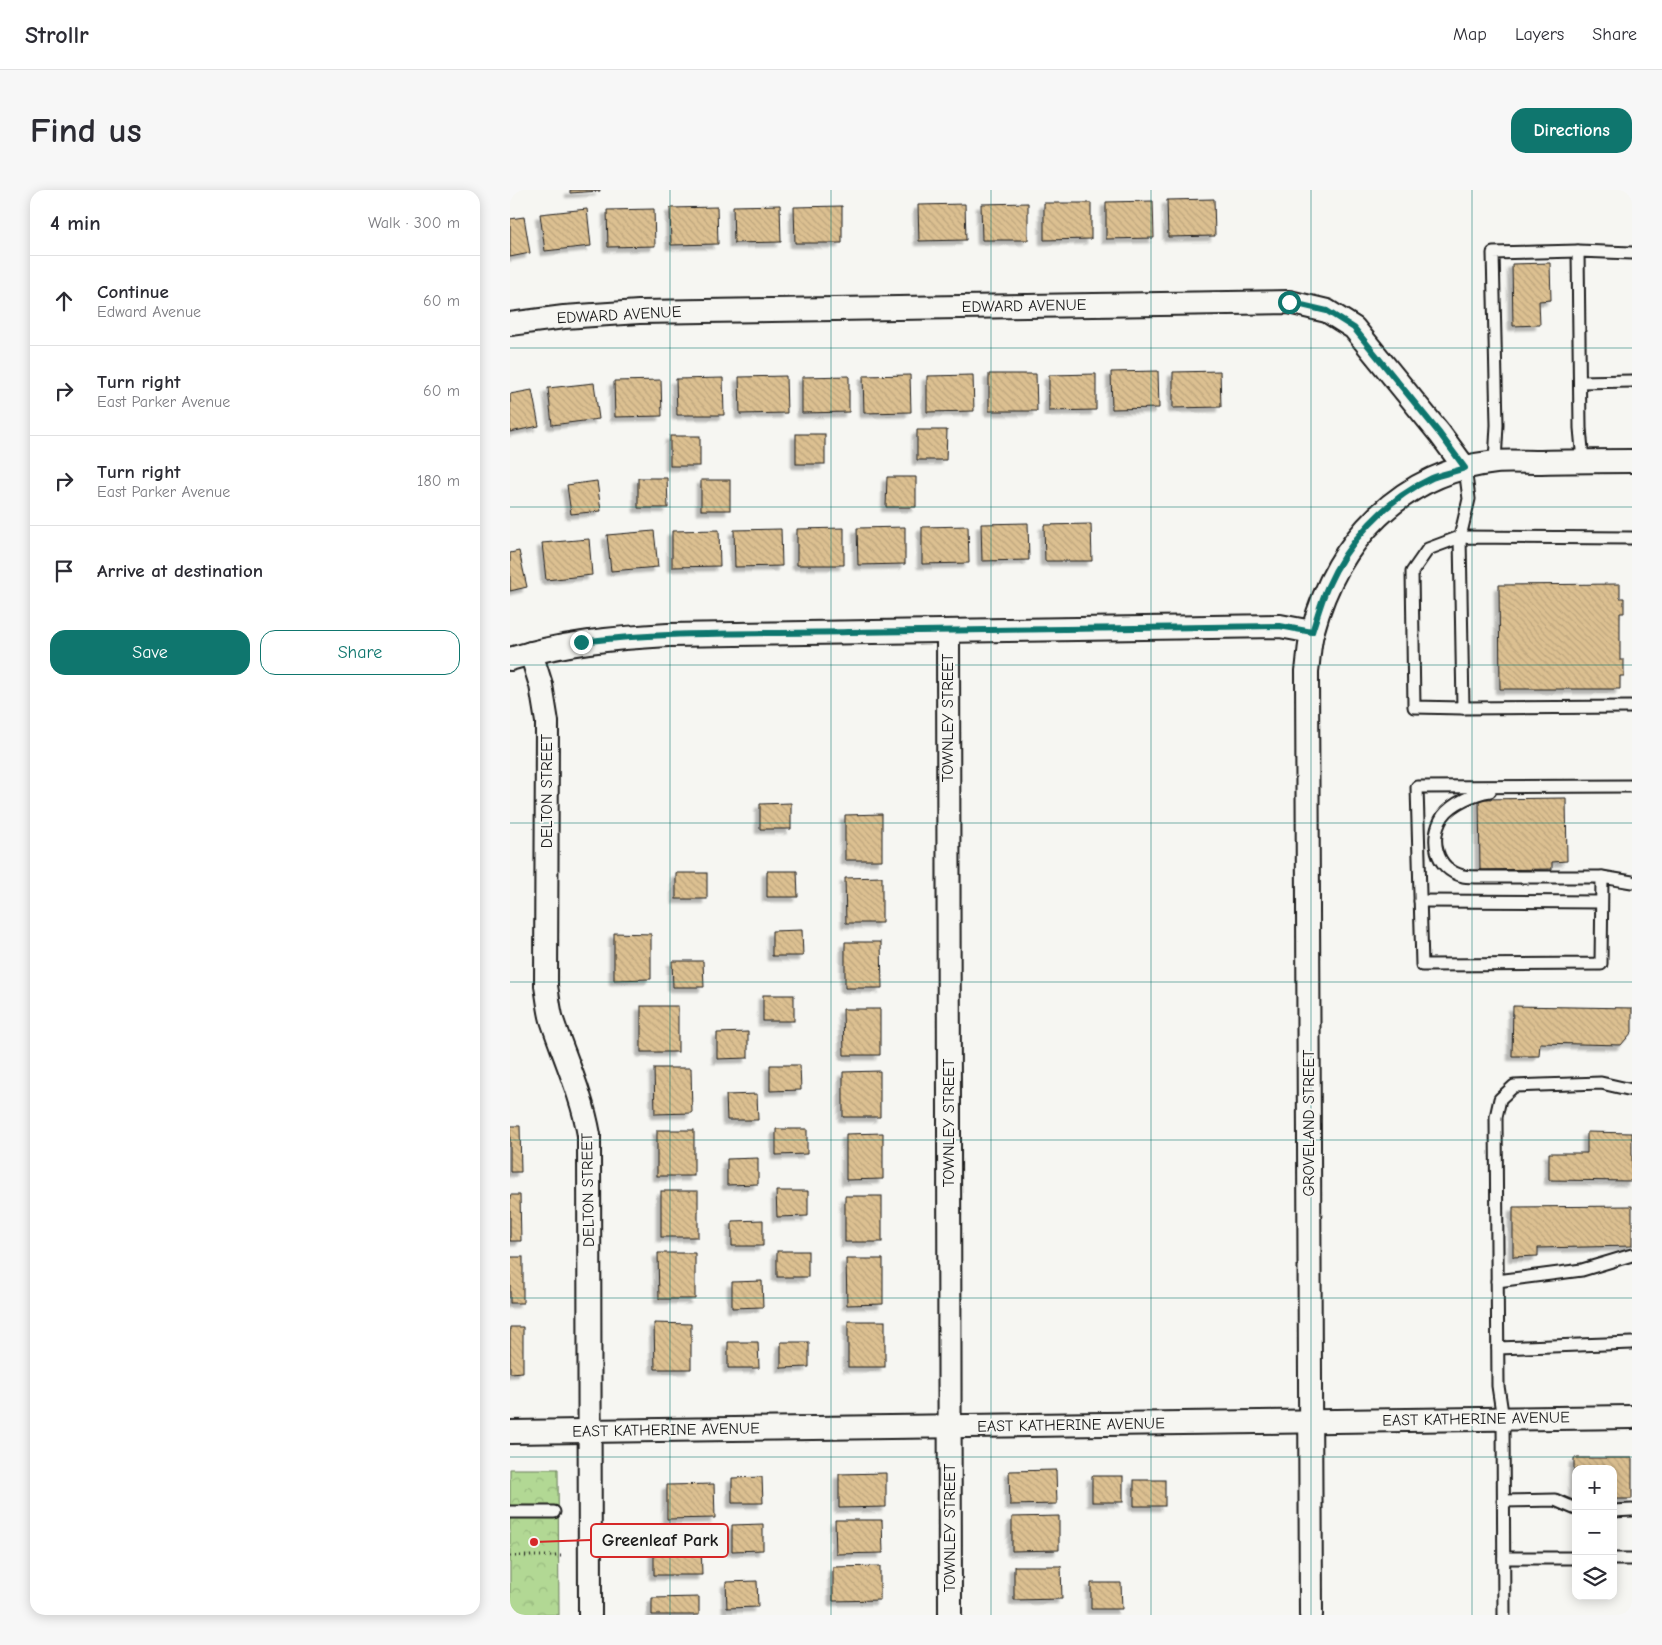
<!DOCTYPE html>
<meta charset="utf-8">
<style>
body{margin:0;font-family:"Comic Neue",sans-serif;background:#f7f7f7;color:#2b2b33}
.controls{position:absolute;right:15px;bottom:15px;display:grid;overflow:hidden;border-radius:10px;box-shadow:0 2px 12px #0003}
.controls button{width:45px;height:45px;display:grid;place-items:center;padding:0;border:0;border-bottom:1px solid #e1e1e2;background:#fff;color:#2b2b33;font:25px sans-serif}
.stop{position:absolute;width:15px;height:15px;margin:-11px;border:4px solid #0f766e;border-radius:50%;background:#fff}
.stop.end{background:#0f766e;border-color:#fff;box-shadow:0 1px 5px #0008}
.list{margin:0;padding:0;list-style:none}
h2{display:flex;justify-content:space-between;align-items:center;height:65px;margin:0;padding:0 20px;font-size:21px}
h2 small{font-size:16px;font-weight:400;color:#7c7c81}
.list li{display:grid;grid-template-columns:32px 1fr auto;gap:15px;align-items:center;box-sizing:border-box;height:90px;padding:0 20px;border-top:1px solid #e1e1e2}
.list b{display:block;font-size:19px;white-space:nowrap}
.list p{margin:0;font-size:16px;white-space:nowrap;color:#7c7c81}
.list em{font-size:16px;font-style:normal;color:#7c7c81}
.actions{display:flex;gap:10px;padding:15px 20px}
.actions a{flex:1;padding:11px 0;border:1px solid #0f766e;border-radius:15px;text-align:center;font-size:18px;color:#0f766e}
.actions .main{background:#0f766e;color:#fff}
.icon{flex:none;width:28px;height:28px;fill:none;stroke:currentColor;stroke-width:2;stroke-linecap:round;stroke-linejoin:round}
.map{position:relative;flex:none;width:1122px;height:1425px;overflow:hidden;border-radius:15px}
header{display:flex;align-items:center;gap:30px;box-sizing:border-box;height:70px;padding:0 25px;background:#fff;border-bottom:1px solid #e1e1e2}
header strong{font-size:24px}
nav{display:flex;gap:28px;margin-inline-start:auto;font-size:18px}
.intro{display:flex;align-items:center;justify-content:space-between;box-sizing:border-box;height:120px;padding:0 30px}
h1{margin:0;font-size:35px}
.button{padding:12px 22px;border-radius:15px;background:#0f766e;color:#fff;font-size:18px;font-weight:700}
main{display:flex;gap:30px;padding:0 30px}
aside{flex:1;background:#fff;border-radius:15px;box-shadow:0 2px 12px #0003}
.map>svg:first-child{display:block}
.park{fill:url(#park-crowns);stroke:#677a58}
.building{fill:url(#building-back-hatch);stroke:#1c1c1c;filter:url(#shadow)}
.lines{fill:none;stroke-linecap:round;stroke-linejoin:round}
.lane-casing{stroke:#1c1c1c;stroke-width:15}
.street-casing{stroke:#1c1c1c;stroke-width:26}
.path{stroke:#1c1c1c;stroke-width:3;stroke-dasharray:1 4;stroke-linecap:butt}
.lane{stroke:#f6f6f2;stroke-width:11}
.street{stroke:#f6f6f2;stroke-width:22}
.route{stroke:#0f766e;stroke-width:6}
.grid{fill:none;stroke:#0f766e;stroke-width:1;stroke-opacity:0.55}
.labels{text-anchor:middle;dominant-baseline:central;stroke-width:4;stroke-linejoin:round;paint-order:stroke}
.street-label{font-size:16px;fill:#1c1c1c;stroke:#f6f6f2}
.leader{fill:none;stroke:#d62828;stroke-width:2}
.callout-dot{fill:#d62828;stroke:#f6f6f2;stroke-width:2}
.callout{fill:#f6f6f2;stroke:#d62828;stroke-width:2}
.callout-label{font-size:18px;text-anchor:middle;font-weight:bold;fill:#1c1c1c}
</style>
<header>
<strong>Strollr</strong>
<nav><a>Map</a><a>Layers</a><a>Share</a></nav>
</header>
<div class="intro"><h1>Find us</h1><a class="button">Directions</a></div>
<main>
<aside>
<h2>4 min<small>Walk · 300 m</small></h2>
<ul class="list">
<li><svg class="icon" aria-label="ahead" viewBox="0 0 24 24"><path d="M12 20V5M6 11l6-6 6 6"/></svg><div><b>Continue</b><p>Edward Avenue</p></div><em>60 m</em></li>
<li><svg class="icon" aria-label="right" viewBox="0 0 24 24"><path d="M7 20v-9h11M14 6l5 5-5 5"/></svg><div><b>Turn right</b><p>East Parker Avenue</p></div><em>60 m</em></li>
<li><svg class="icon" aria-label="right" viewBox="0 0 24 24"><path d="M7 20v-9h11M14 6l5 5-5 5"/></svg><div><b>Turn right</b><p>East Parker Avenue</p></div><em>180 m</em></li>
<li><svg class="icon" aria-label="arrive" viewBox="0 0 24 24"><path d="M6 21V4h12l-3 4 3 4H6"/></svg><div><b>Arrive at destination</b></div></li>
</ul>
<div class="actions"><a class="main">Save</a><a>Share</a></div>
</aside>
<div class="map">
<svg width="1122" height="1425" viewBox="0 0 1122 1425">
<defs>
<pattern id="park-crowns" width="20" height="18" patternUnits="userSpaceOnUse" patternTransform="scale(1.25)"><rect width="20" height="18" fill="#b2d894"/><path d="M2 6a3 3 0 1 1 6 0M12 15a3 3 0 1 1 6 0" fill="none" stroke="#98b97f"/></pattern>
<pattern id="building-back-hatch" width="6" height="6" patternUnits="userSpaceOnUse" patternTransform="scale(1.25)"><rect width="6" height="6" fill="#dcc091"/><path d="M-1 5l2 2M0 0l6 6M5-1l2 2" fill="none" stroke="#bca47c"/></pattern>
<filter id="shadow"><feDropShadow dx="-4.5" dy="4.5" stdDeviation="1" flood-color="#0004"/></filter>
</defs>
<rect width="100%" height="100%" fill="#f6f6f2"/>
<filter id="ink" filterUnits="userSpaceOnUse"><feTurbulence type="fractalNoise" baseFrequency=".02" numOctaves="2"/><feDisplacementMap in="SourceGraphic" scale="10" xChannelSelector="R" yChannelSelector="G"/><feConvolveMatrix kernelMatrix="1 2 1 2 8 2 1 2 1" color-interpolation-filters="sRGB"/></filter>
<g filter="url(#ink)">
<!-- park -->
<path class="park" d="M0,1279H48L49,1425H0Z"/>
<!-- building -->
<g class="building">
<path d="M60,0H90V1L60,3Z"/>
<path d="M704,9L705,46L658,47L657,10Z"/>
<path d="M643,11L644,48L596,49V12Z"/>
<path d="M518,13V50H472L471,14Z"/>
<path d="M534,13H581V49L534,50Z"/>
<path d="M455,14L456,50L409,51L408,15Z"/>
<path d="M270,15L271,52L224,53L223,16Z"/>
<path d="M332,16V53H285L284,17Z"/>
<path d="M207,17L208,54L161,55L160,18Z"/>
<path d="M77,19L81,56L35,61L30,24Z"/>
<path d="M144,19L145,56L98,57L97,20Z"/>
<path d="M14,27L20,63L0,67V29Z"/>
<path d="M1040,73L1041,110L1029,111L1030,135L1003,136L1002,74Z"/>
<path d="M648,181L649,218L602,219L601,182Z"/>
<path d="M710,181L711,217L663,218V182Z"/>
<path d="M479,184H526L527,221H479Z"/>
<path d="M586,184V220L539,221V185Z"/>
<path d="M400,185L401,222L354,223L353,186Z"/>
<path d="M463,185L464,221L417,222V186Z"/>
<path d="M276,186L277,223L230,224L229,187Z"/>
<path d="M339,186V222L292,223V187Z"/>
<path d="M213,188L214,225H167L166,189Z"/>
<path d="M151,190L152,226L105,227L104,191Z"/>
<path d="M84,193L89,229L42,235L38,198Z"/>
<path d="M22,200L29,236L0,242V204Z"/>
<path d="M407,240H437L436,270H407Z"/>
<rect x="286" y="244" width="29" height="30"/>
<rect x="160" y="246" width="30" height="30"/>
<path d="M377,287H406V317H376Z"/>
<path d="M128,288H157L158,318H128Z"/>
<rect x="191" y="290" width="29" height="30"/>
<path d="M87,291L91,321L61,324L57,295Z"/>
<path d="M518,333L519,370L472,371L471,334Z"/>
<path d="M581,334L582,371H535L534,335Z"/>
<path d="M458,336L459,373L412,374V337Z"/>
<path d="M395,337V374L348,375L347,338Z"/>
<path d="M334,338V375H287V339Z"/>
<path d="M271,339L272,376L225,377L224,340Z"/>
<path d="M209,340L210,376L162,377V341Z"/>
<path d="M144,341L148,377L101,381L97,345Z"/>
<path d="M79,349L82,385L36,390L32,353Z"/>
<path d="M9,361L17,397L0,401V363Z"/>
<path d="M1110,394V408H1114V423H1110V470H1114V486H1110V499H990L989,395Z"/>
<path d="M1056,608L1057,671L1042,672V679L970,680L969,609Z"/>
<path d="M281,613V639H250V614Z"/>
<path d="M372,624V670H335V625Z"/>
<path d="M257,681H287L288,707H257Z"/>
<rect x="166" y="683" width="31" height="26"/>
<path d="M372,687V733H336L335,688Z"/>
<path d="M292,740L293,766H262V741Z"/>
<path d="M104,743L141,744V789L104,790Z"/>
<path d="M335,752H371L372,798H335Z"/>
<path d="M162,771H193L194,797H163Z"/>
<rect x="253" y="805" width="31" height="26"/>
<rect x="131" y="816" width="37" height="46"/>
<path d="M1003,816L1122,818V842L1111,855L1030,853L1029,866H1002Z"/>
<path d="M333,819H370V865H334Z"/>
<path d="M238,842V868L207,869V843Z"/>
<path d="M260,875H290L291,900L260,901Z"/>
<path d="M144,878H181L182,923L145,924Z"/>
<path d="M370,881V927H333V882Z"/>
<path d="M247,904L248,930H217L216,905Z"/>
<path d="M0,936H10L11,982H0Z"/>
<path d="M266,939H297V964L266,965Z"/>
<rect x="147" y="940" width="37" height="46"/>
<path d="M1077,942L1122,943V991L1039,990V963H1077Z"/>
<path d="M373,943V989L336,990V944Z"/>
<path d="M248,968V994L217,995V969Z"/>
<rect x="151" y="1001" width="37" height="46"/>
<path d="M266,1001H298V1026L267,1027Z"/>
<path d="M0,1005H10L11,1051H0Z"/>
<rect x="335" y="1006" width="37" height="46"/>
<path d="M1122,1016V1056L1028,1058V1066L1003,1067V1017Z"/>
<path d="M253,1030V1056H222V1031Z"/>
<rect x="267" y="1061" width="31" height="26"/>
<path d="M148,1063H185V1109H149Z"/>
<rect x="0" y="1067" width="13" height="46"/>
<path d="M336,1069H373V1114L337,1115Z"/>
<path d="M252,1091L253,1117L222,1118V1092Z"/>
<rect x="338" y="1131" width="37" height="46"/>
<path d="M144,1133L181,1134V1179H145Z"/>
<path d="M0,1137H13V1182L0,1183Z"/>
<path d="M218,1152H248L249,1178H218Z"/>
<path d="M271,1152H299V1177L271,1178Z"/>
<path d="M1064,1268H1122V1309H1103V1279H1066V1310H1064Z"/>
<path d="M546,1280L547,1314L500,1315L499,1281Z"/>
<path d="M376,1283V1317L329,1318V1284Z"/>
<rect x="582" y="1286" width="31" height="26"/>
<path d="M252,1287L253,1313H222V1288Z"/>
<rect x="624" y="1290" width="31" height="26"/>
<path d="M204,1294L205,1328L157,1329V1295Z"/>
<path d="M549,1326V1360L502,1361V1327Z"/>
<path d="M325,1330H372L373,1363L326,1364Z"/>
<path d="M253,1334V1360L222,1361V1335Z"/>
<path d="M144,1351H191L192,1385H144Z"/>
<path d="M370,1376V1410L323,1411V1377Z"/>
<path d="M504,1376H551L552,1409L504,1410Z"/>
<path d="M247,1391L248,1417L217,1418L216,1392Z"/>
<path d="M581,1393H611L612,1419H581Z"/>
<path d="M189,1407V1425H142V1408Z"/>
</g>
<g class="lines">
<!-- lane casing -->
<g class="lane-casing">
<g id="lane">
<path d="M1070,192L1122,191"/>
<path d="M1073,271L1070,238L1068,61L1122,63"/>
<path d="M985,272L987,235L983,63L1068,61"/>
<path d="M955,278L959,309L950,347L953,518L1122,517"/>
<path d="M953,518L904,517L902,382L918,359L950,347L1122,348"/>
<path d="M1122,596L907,597L912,775L1091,774L1092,687L1122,692"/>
<path d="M980,601C966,603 942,613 933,626C919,648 925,679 953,686C959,687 966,687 972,687H1092"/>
<path d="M910,711L1091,712"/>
<path d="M987,1091L1072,1080L1122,1065"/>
<path d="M988,1158L1122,1153"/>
<path d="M993,1311L1045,1310L1066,1319"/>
<path d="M1103,1321L1122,1320"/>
<path d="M0,1322H44"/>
<path d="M994,1368H1066"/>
<path d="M1103,1369H1122"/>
<path d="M994,1425L993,1229L988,1196L986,927L990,909L1004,896L1091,893L1122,900"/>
</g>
</g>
<!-- street casing -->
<g class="street-casing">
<g id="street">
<path d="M0,134L54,127L129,122L779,112L817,121L844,138L930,244L955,278"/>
<path d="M438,441L440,1425"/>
<path d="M21,463L31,495L37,532L36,796C38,807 39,820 42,830C55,869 72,905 79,945L80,1425"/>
<path d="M0,469C52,453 104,448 158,445L770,436L802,442"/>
<path d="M0,1242L1122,1227"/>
<path d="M801,1425L797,481C799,468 799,453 803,440C827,351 891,282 986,272C1000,271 1016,272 1031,272C1061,271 1092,271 1122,271"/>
</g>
</g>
<!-- path -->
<path class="path" d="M0,1366H52"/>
<!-- lane -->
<use href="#lane" class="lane"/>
<!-- street -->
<use href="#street" class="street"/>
</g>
</g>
<g class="lines" filter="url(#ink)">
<!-- route -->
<path class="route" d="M71,452C159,441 250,444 339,442C483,440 626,438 770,436L802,442C807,427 811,412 817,398C837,352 876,309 922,288C932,284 944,282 955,278L930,244L844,138L817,121L779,112"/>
</g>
<!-- grid -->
<path class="grid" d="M160,0V1425M321,0V1425M481,0V1425M641,0V1425M801,0V1425M962,0V1425M0,158H1122M0,317H1122M0,475H1122M0,633H1122M0,792H1122M0,950H1122M0,1108H1122M0,1267H1122"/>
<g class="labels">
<!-- street labels -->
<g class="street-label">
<text transform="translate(514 116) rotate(-1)">EDWARD AVENUE</text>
<text transform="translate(109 125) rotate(-3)">EDWARD AVENUE</text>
<text transform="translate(438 528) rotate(-90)">TOWNLEY STREET</text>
<text transform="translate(37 601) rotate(-90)">DELTON STREET</text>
<text transform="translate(439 933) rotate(-90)">TOWNLEY STREET</text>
<text transform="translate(799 933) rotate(-90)">GROVELAND STREET</text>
<text transform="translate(78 1000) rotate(-91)">DELTON STREET</text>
<text transform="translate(966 1229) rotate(-1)">EAST KATHERINE AVENUE</text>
<text transform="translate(561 1235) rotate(-1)">EAST KATHERINE AVENUE</text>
<text transform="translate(156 1240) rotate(-1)">EAST KATHERINE AVENUE</text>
<text transform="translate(440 1338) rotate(-90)">TOWNLEY STREET</text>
</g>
</g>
<!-- callouts -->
<path class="leader" d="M24 1352L81 1350"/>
<circle class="callout-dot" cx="24" cy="1352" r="5"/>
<rect class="callout" x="81" y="1334" width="137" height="33" rx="5"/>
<g class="callout-label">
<text x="150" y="1356">Greenleaf Park</text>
</g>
</svg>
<div class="controls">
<button>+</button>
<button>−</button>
<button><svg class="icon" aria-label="layers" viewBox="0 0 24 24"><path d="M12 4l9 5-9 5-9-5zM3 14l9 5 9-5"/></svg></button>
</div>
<div class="stop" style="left:779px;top:112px"></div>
<div class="stop end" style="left:71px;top:452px"></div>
</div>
</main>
